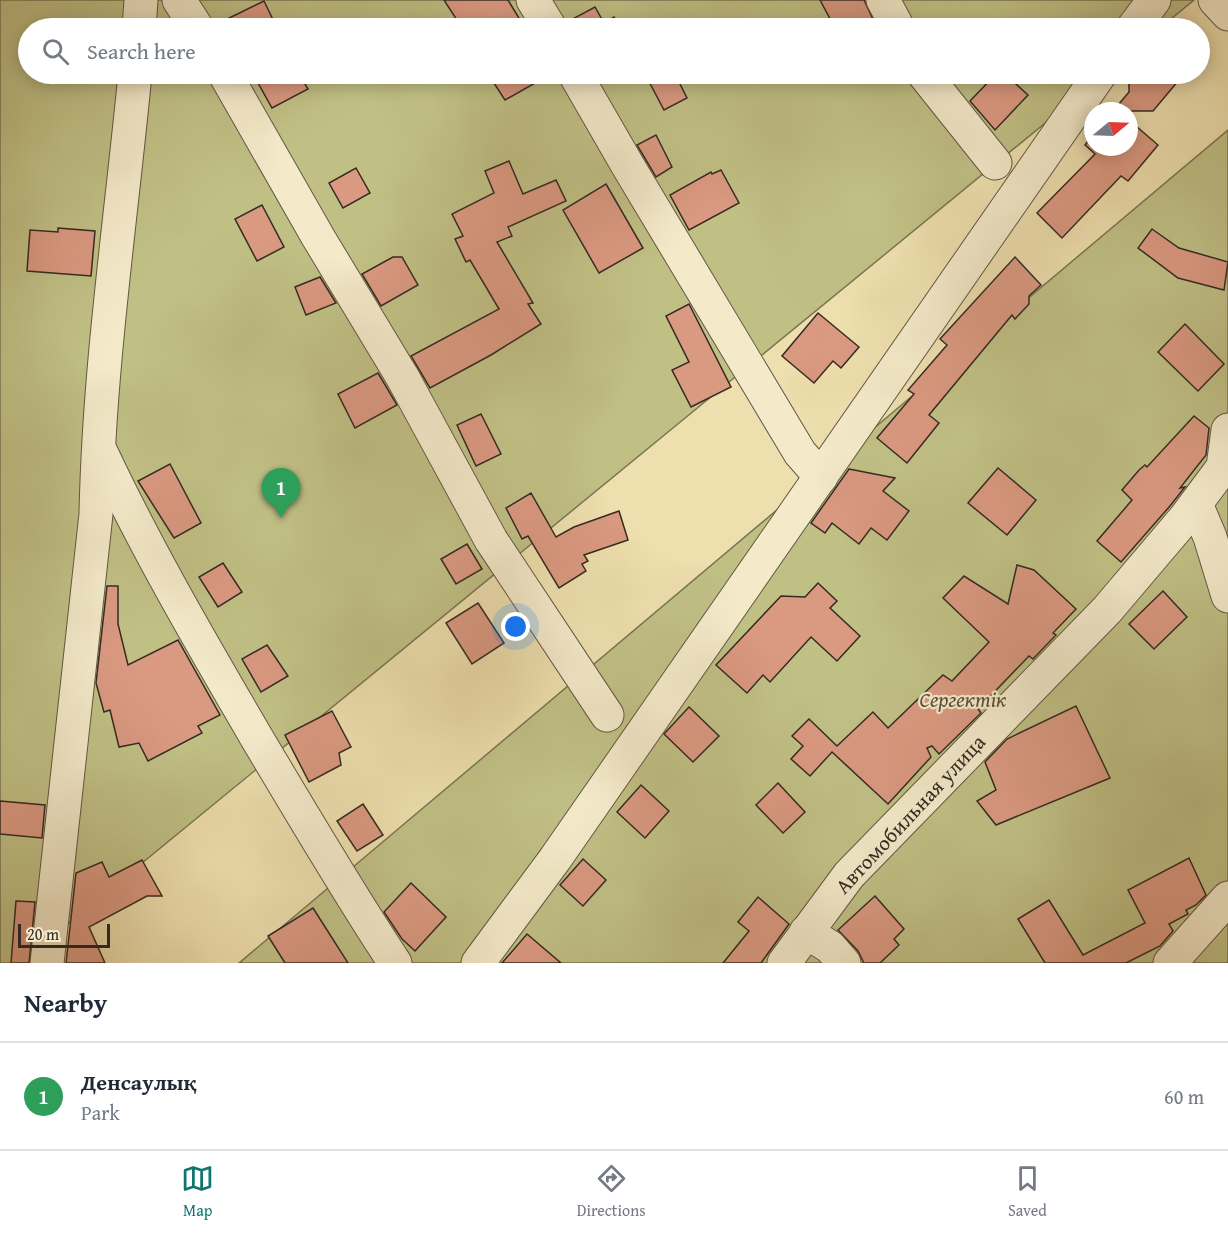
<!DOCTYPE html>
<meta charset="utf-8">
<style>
body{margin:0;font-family:"Gentium Book Plus",serif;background:#f6f6f7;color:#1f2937}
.compass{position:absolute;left:1084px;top:102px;width:54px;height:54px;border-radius:50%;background:#fff;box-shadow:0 3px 15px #0003;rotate:71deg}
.scale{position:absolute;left:18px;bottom:15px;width:92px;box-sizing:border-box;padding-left:6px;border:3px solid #352a22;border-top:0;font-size:16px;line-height:21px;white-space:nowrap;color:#352a22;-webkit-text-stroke:4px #f4eaca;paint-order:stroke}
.you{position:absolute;left:516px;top:627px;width:21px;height:21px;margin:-15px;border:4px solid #fff;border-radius:50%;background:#1a73e8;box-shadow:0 0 0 9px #1a73e833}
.badge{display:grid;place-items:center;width:39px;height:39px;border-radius:50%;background:#0f766e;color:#fff;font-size:20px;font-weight:700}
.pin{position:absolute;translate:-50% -50px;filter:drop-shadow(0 2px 3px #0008)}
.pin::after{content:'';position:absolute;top:32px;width:21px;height:18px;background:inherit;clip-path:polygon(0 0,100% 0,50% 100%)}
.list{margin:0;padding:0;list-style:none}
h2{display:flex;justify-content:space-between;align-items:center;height:78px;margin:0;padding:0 24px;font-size:26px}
h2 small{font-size:20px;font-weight:400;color:#747a83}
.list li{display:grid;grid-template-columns:39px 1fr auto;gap:18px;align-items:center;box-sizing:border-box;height:108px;padding:0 24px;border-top:2px solid #e0e1e3}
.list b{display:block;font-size:22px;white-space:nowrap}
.list p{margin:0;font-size:20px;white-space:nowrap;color:#747a83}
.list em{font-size:20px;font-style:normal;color:#747a83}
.icon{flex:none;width:33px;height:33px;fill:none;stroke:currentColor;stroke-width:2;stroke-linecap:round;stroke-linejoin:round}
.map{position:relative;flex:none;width:1228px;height:963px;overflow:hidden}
.search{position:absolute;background:#fff;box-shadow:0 3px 15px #0003;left:18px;right:18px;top:18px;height:66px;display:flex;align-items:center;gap:15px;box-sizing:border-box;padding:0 21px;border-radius:33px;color:#747a83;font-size:22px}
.sheet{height:186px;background:#fff}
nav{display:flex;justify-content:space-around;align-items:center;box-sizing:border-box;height:84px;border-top:2px solid #e0e1e3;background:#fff;font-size:16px;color:#747a83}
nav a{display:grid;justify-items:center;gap:3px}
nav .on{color:#0f766e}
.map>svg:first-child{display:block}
.green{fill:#c0c085;stroke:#7a7554;stroke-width:1.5}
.building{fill:#da9981;stroke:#352a22;stroke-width:1.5}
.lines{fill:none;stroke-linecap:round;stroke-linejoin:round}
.minor-casing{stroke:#635745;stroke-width:35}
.minor{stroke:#f4eaca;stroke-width:33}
.labels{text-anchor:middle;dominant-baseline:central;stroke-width:4.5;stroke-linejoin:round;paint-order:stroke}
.park-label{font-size:21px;font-style:italic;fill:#58503b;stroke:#f4eaca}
.street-label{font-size:21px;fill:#352a22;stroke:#f4eaca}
</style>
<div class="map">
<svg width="1228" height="963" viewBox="0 0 1228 963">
<rect width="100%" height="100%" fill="#eedfae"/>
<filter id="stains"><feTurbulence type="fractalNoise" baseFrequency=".00333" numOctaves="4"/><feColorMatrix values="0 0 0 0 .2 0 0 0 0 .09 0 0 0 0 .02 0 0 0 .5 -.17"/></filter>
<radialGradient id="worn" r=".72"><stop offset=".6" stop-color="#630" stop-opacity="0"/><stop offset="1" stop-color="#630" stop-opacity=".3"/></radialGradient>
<!-- green -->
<g class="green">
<path d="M0,0H1194L1160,28H28V74H1105L20,963H0Z"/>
<path d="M1228,130V963H239Z"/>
</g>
<!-- building -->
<g class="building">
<path d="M444,0H508L525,28H462Z"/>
<path d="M820,0H864L877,28H835Z"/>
<path d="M264,1L277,28H216L215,25Z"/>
<path d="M595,7L604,23L614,17L620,28H569L567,22Z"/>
<path d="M253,74H299L308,89L272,108Z"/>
<path d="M488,74H551L505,100Z"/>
<path d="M645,74H675L687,98L664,110Z"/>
<path d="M996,74H1005L1028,95L995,130L970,101Z"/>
<path d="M1129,74H1184L1153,111H1113L1129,92Z"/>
<path d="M1129,120L1158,145L1128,181L1121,176L1062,238L1037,213L1095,154L1085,145L1093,135V147H1129Z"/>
<path d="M656,135L672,167L656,177L637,145Z"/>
<path d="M509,161L523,194L556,180L566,201L508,227L512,236L497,242L533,303L528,304L541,324L491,355L430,388L411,356L499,309L470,260L466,262L455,239L463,236L452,214L494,193L485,171Z"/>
<path d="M356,168L370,193L343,208L329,183Z"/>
<path d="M721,170L739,203L689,230L670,195L711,172L712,174Z"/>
<path d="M606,184L643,248L599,273L563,210Z"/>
<path d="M262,205L284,247L257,261L235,219Z"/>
<path d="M58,228L95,231L91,276L27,271L30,230L58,232Z"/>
<path d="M1152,229L1179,248L1228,262L1224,290L1178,278L1138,248Z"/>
<path d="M393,257H402L418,285L381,306L362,274Z"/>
<path d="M1015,257L1041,285L1029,296V304L1015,319L1012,315L929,415L939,423L907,463L877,438L914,394L908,390L947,345L940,339Z"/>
<path d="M320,277L336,303L306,315L295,287Z"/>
<path d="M689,304L731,387L691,407L672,370L689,362L666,316Z"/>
<path d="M818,313L859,347L841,368L833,361L814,383L782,356Z"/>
<path d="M1185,324L1224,364L1198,391L1158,352Z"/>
<path d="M378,373L397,405L355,428L338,394Z"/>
<path d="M481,414L501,454L476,466L457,425Z"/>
<path d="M1194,416L1209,428L1206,455L1180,488L1185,487L1170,506L1121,562L1097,541L1132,500L1122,490L1139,470L1145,465L1147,467Z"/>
<path d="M170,464L201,523L174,538L138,481Z"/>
<path d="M998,468L1036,500L1007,535L968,503Z"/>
<path d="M849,469L895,478L883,491L909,511L887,540L871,528L859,544L832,523L825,533L811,523Z"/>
<path d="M531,493L556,537L574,527L619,511L628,540L584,555L588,561L582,564L586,571L559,588L528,536L522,539L506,508Z"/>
<path d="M467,544L482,569L456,584L441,559Z"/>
<path d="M223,563L242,592L218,607L199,577Z"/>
<path d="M1017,565L1034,570L1076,609L1053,633L1056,635L1033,659L1029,656L978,709L981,713L939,754L932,746L927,748L931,757L888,804L832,752L810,776L791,759L803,746L792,736L809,719L837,746L873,712L888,728L943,675L952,681L989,642L943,598L964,576L1008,604Z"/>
<path d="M818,583L837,601L830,608L860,636L837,661L811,637L770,682L763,675L747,693L716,665L781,596L805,597Z"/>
<path d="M107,586H118V624L128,665L178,640L220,715L198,726L202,733L148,761L139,743L119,747L110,710L104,712L96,683Z"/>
<path d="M1163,591L1187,617L1154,649L1129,624Z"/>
<path d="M478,603L504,643L472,664L446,623Z"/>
<path d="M267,645L288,676L261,692L242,659Z"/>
<path d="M1076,706L1110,778L996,825L977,801L996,790L985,762L1007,739Z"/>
<path d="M689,707L719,736L693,762L664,734Z"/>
<path d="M332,711L351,747L339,753L341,765L309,782L285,735Z"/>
<path d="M778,783L805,812L783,833L756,805Z"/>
<path d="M641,785L669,811L645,838L617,812Z"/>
<path d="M0,801L45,805L42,838L0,834Z"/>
<path d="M363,804L383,835L357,851L337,821Z"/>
<path d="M1189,858L1206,895L1196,905L1186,910L1188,914L1169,924L1173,931L1160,946L1126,963H1045L1018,919L1049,900L1083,955L1145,923L1128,890Z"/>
<path d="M583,859L606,880L583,906L560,885Z"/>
<path d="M142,860L162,896H147L89,927L105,963H66L76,873L102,862L109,877Z"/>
<path d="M411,883L446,917L415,951L402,939L384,912Z"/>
<path d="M875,896L904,929L894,939L899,945L880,963H864L858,951L838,930Z"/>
<path d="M758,897L789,924L761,963H723L749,931L738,922Z"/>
<path d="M16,901L35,902L29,963H11Z"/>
<path d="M313,908L348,963H285L268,936Z"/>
<path d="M527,934L561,963H502Z"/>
</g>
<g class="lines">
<!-- minor casing -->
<g class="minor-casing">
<g id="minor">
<path d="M179,0L197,28"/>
<path d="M533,0L550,28"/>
<path d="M883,0L898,28"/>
<path d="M1215,0L1228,14"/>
<path d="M139,28L141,0"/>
<path d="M1133,28L1154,0"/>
<path d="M225,74L318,237L403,378L491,540L607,715"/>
<path d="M575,74L628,166L800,453L821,477"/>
<path d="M924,74L995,163"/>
<path d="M101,452C147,550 201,642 255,735C301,812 346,889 395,963"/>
<path d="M1196,504L1210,537L1228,596"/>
<path d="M806,932L830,947L844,963"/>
<path d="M47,963L96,514C99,366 121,220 135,74"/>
<path d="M478,963L555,859L1100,74"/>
<path d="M784,963L849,875L1107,610L1185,518L1223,467L1228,430"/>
<path d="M1170,963L1228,898"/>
</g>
</g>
<!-- minor -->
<use href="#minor" class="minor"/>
</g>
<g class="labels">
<!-- park labels -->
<g class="park-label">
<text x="963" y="699">Сергектік</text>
</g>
<!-- street labels -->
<g class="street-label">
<text transform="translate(910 814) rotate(-47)">Автомобильная улица</text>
</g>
</g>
<rect width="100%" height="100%" filter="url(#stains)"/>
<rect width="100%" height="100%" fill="url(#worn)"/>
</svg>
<svg class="compass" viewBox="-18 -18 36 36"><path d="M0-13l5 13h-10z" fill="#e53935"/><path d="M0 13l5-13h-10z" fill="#747a83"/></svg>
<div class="scale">20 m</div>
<div class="you"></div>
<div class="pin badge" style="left:281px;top:518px;background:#2e9e5b">1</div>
<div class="search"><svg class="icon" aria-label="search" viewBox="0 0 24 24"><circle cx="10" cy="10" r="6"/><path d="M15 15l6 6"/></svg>Search here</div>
</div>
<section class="sheet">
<h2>Nearby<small></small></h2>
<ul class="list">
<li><span class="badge" style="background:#2e9e5b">1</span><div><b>Денсаулық</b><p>Park</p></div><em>60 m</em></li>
</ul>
</section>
<nav>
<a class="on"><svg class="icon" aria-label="map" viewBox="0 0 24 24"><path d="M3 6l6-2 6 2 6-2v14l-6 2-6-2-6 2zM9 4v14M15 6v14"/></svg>Map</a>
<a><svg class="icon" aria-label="directions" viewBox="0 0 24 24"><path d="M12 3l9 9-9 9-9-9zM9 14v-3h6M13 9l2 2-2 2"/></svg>Directions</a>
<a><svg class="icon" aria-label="saved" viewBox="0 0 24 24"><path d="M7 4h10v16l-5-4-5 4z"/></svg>Saved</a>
</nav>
